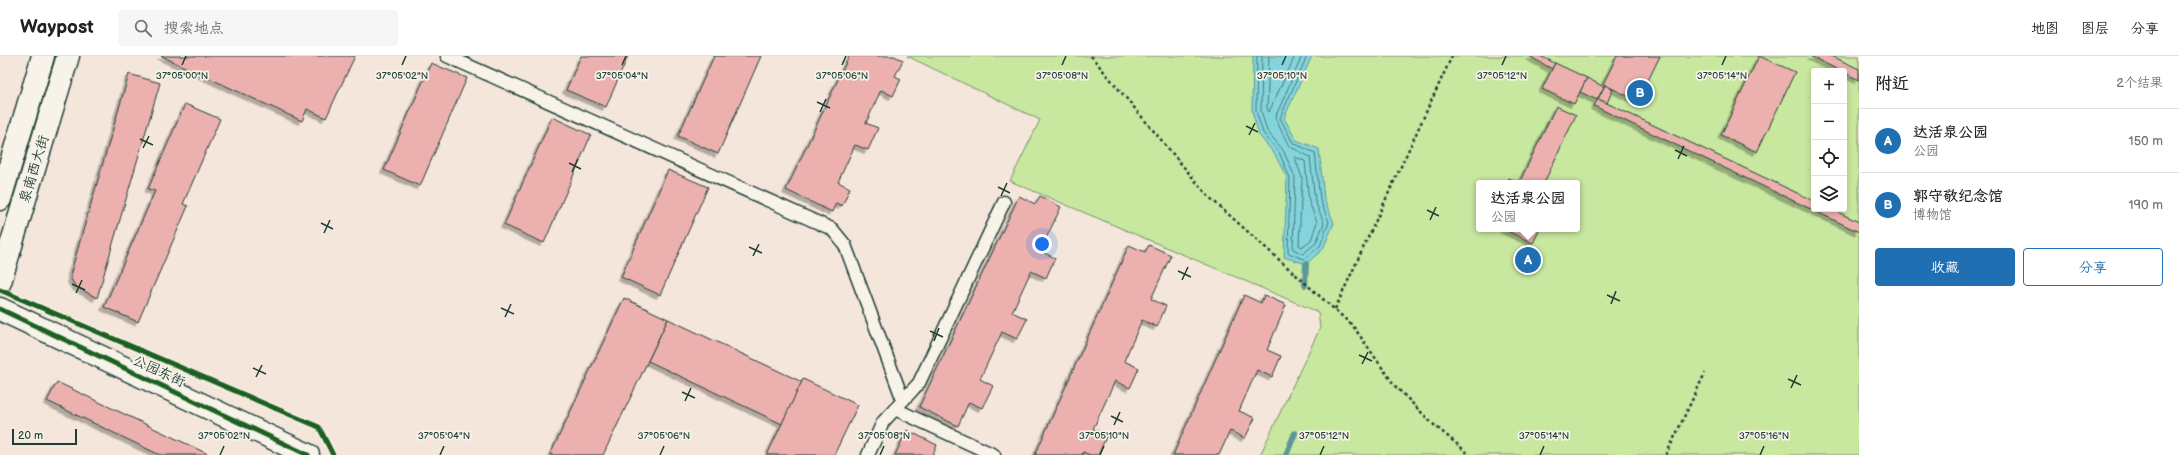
<!DOCTYPE html>
<html lang="zh">
<meta charset="utf-8">
<style>
body{margin:0;font-family:"Balsamiq Sans","LXGW WenKai TC",sans-serif;background:#f6f6f6;color:#202124}
.controls{position:absolute;right:12px;top:12px;display:grid;overflow:hidden;border-radius:4px;box-shadow:0 2px 6px #0003}
.controls button{width:36px;height:36px;display:grid;place-items:center;padding:0;border:0;border-bottom:1px solid #e0e0e0;background:#fff;color:#202124;font:20px sans-serif}
.scale{position:absolute;left:12px;bottom:10px;width:65px;box-sizing:border-box;padding-left:4px;border:2px solid #1f3d34;border-top:0;font-size:11px;line-height:14px;white-space:nowrap;color:#1f3d34;-webkit-text-stroke:3px #f7f3e8;paint-order:stroke}
.you{position:absolute;left:1042px;top:188px;width:14px;height:14px;margin:-10px;border:3px solid #fff;border-radius:50%;background:#1a73e8;box-shadow:0 0 0 6px #1a73e833}
.badge{display:grid;place-items:center;width:26px;height:26px;border-radius:50%;background:#1f6fb2;color:#fff;font-size:13px;font-weight:700}
.pin{position:absolute;translate:-50% -50%;border:2px solid #fff;box-shadow:0 1px 4px #0006}
.popup{position:absolute;left:1476px;top:124px;width:104px;height:52px;box-sizing:border-box;display:grid;place-content:center;border-radius:4px;background:#fff;filter:drop-shadow(0 1px 3px #0005);font-size:13px;white-space:nowrap;color:#757577}
.popup b{font-size:15px;color:#202124}
.popup::after{content:'';position:absolute;left:50%;top:100%;margin-left:-8px;border:8px solid transparent;border-top-color:#fff}
.list{margin:0;padding:0;list-style:none}
h2{display:flex;justify-content:space-between;align-items:center;height:52px;margin:0;padding:0 16px;font-size:17px}
h2 small{font-size:13px;font-weight:400;color:#757577}
.list li{display:grid;grid-template-columns:26px 1fr auto;gap:12px;align-items:center;box-sizing:border-box;height:64px;padding:0 16px;border-top:1px solid #e0e0e0}
.list b{display:block;font-size:15px;white-space:nowrap}
.list p{margin:0;font-size:13px;white-space:nowrap;color:#757577}
.list em{font-size:13px;font-style:normal;color:#757577}
.actions{display:flex;gap:8px;padding:12px 16px}
.actions a{flex:1;padding:9px 0;border:1px solid #1f6fb2;border-radius:4px;text-align:center;font-size:14px;color:#1f6fb2}
.actions .main{background:#1f6fb2;color:#fff}
.icon{flex:none;width:22px;height:22px;fill:none;stroke:currentColor;stroke-width:2;stroke-linecap:round;stroke-linejoin:round}
.map{position:relative;flex:none;width:1859px;height:399px;overflow:hidden}
header{display:flex;align-items:center;gap:24px;box-sizing:border-box;height:56px;padding:0 20px;background:#fff;border-bottom:1px solid #e0e0e0}
header strong{font-size:19px}
nav{display:flex;gap:22px;margin-inline-start:auto;font-size:14px}
.search{width:280px;height:36px;background:#f6f6f6;display:flex;align-items:center;gap:10px;box-sizing:border-box;padding:0 14px;border-radius:4px;color:#757577;font-size:15px}
main{display:flex}
aside{flex:1;background:#fff}
.map>svg:first-child{display:block}
.green{fill:#c8e79f;stroke:#74926a;fill-rule:evenodd}
.water{fill:#84d4dd;stroke:#5c9899}
.lines{fill:none;stroke-linecap:round;stroke-linejoin:round}
.shore{stroke:#477978;stroke-width:1}
.stream{stroke:#5c9899;stroke-width:6}
.building{fill:#ecb1ae;stroke:#1f3d34;filter:url(#shadow)}
.lane-casing{stroke:#1f3d34;stroke-width:15}
.secondary-casing{stroke:#1f3d34;stroke-width:25}
.path{stroke:#1f3d34;stroke-width:2.5;stroke-dasharray:3 3;stroke-linecap:butt}
.lane{stroke:#f7f3e8;stroke-width:12}
.secondary{stroke:#f7f3e8;stroke-width:22}
.cycleway-casing{stroke:#f7f3e8;stroke-width:8}
.cycleway{stroke:#1b5e20;stroke-width:5}
.ticks{fill:none;stroke:#1f3d34;stroke-width:1.5}
.labels{text-anchor:middle;dominant-baseline:central;stroke-width:3.5;stroke-linejoin:round;paint-order:stroke}
.street-label{font-size:14px;fill:#1f3d34;stroke:#f7f3e8}
.ticks-label{font-size:10px;text-anchor:middle;fill:#1f3d34;stroke:#f7f3e8;stroke-width:3.5;stroke-linejoin:round;paint-order:stroke}
</style>
<header>
<strong>Waypost</strong>
<div class="search"><svg class="icon" aria-label="search" viewBox="0 0 24 24"><circle cx="10" cy="10" r="6"/><path d="M15 15l6 6"/></svg>搜索地点</div>
<nav><a>地图</a><a>图层</a><a>分享</a></nav>
</header>
<main>
<div class="map">
<svg width="1859" height="399" viewBox="0 0 1859 399">
<defs>
<filter id="shadow"><feDropShadow dx="-3.5" dy="3.5" stdDeviation="0" flood-color="#0004"/></filter>
</defs>
<rect width="100%" height="100%" fill="#f5e6dc"/>
<filter id="ink" filterUnits="userSpaceOnUse"><feTurbulence type="fractalNoise" baseFrequency=".025" numOctaves="2"/><feDisplacementMap in="SourceGraphic" scale="8" xChannelSelector="R" yChannelSelector="G"/><feConvolveMatrix kernelMatrix="1 2 1 2 8 2 1 2 1" color-interpolation-filters="sRGB"/></filter>
<g filter="url(#ink)">
<!-- green -->
<path class="green" d="M907,0H1859V399H1260L1320,272L1318,256L1010,125L1040,64ZM1814,15H1844V153H1814ZM1479,127H1577V173H1479Z"/>
<!-- water -->
<path class="water" d="M1253,0H1312L1284,62L1296,84L1319,93L1324,143L1334,167L1323,193L1306,208L1284,201L1287,122L1275,99L1259,79L1252,55Z"/>
<g class="lines">
<!-- shore -->
<g class="shore">
<path d="M1257,0L1256,55L1263,77L1279,96L1290,122L1288,197L1304,203L1320,190L1329,166L1320,144L1315,97L1293,87L1280,62L1307,0"/>
<path d="M1262,0L1261,55L1267,75L1283,94L1295,121L1293,193L1303,198L1316,187L1324,167L1315,145L1310,101L1289,90L1275,62L1302,0"/>
<path d="M1269,0L1267,53L1269,56L1295,0"/>
<path d="M1295,101L1305,105L1309,146L1317,166L1311,184L1302,191L1299,189L1302,122Z"/>
</g>
<!-- stream -->
<g class="stream">
<path d="M1305,229L1306,208"/>
<path d="M1286,399L1295,377"/>
</g>
</g>
<!-- building -->
<g class="building">
<path d="M161,0H355L326,62L307,53L302,65Z"/>
<path d="M581,0H628L606,51L566,34Z"/>
<path d="M714,0H761L718,98L678,80Z"/>
<path d="M849,0H894L903,4L895,20L901,23L893,40L881,34L866,67L878,72L868,94L855,89L838,126L850,132L842,150L836,147L832,156L786,134Z"/>
<path d="M1529,0H1540L1555,7L1552,13Z"/>
<path d="M1617,0H1660L1638,45L1603,28Z"/>
<path d="M1759,0L1795,16L1757,96L1721,79Z"/>
<path d="M1810,0H1832L1859,13V24Z"/>
<path d="M431,7L467,22L420,130L384,114Z"/>
<path d="M1555,7L1587,22L1574,48L1542,33Z"/>
<path d="M129,18L160,27L97,242L75,230L71,223V216Z"/>
<path d="M1587,22L1604,31L1597,44L1580,36Z"/>
<path d="M1605,29L1613,33L1607,47L1598,43Z"/>
<path d="M1598,43L1814,145V153H1831L1859,166V176L1594,50Z"/>
<path d="M185,48L220,63L183,148L188,150L138,266L104,251L155,135L148,133Z"/>
<path d="M1556,50L1576,59L1544,127H1507L1509,122L1519,127Z"/>
<path d="M552,61L591,79L544,187L504,169Z"/>
<path d="M668,114L708,131L660,239L621,221Z"/>
<path d="M1019,140L1035,148L1040,140L1061,151L1040,195L1055,202L1046,222L1031,215L1012,256L1027,263L1017,283L1002,276L980,323L993,330L982,352L969,346L958,370L919,351Z"/>
<path d="M1503,173H1540L1533,187Z"/>
<path d="M1129,189L1145,196L1149,189L1171,199L1151,243L1166,250L1157,271L1142,264L1124,305L1139,312L1130,332L1115,325L1093,373L1107,379L1098,399H1090L1083,396L1082,399H1035Z"/>
<path d="M1244,239L1261,247L1264,239L1286,249L1267,294L1281,300L1272,321L1257,314L1239,355L1255,362L1245,382L1230,375L1219,399H1173Z"/>
<path d="M624,242L668,263L603,399H550Z"/>
<path d="M668,263L802,326L782,368L648,305Z"/>
<path d="M803,323L858,349L834,399H767Z"/>
<path d="M57,326L210,399H160L47,345Z"/>
<path d="M907,374L937,389L933,399H895Z"/>
</g>
<g class="lines">
<!-- lane casing -->
<g class="lane-casing">
<g id="lane">
<path d="M447,0L832,173L845,189L903,344"/>
<path d="M895,353L994,399"/>
<path d="M868,399L883,366L919,327L1004,146"/>
</g>
</g>
<!-- secondary casing -->
<g class="secondary-casing">
<g id="secondary">
<path d="M0,143L43,0"/>
<path d="M0,226L68,0"/>
<path d="M0,253L308,399"/>
</g>
</g>
<!-- path -->
<g class="path">
<path d="M1091,0L1208,140L1353,270L1395,330L1433,368L1470,399"/>
<path d="M1335,253L1452,0"/>
<path d="M1666,399L1705,317"/>
</g>
<!-- lane -->
<use href="#lane" class="lane"/>
<!-- secondary -->
<use href="#secondary" class="secondary"/>
<!-- cycleway casing -->
<g class="cycleway-casing">
<g id="cycleway">
<path d="M0,234L319,371L333,399"/>
<path d="M0,253L308,399"/>
</g>
</g>
<!-- cycleway -->
<use href="#cycleway" class="cycleway"/>
</g>
</g>
<!-- ticks -->
<path class="ticks" d="M182,9L186,0M402,9L406,0M622,9L626,0M842,9L846,0M1062,9L1066,0M1282,9L1286,0M1502,9L1506,0M1722,9L1726,0M817,46L830,52M820,56L826,43M1246,70L1258,76M1249,79L1255,67M140,83L153,89M143,92L149,80M1675,94L1687,100M1678,103L1684,90M569,107L581,113M572,116L578,103M998,131L1010,137M1001,140L1007,127M1427,154L1439,160M1430,164L1436,151M321,167L333,173M324,177L330,164M749,191L762,197M753,200L759,188M1178,215L1191,221M1182,224L1188,211M72,228L85,234M76,237L82,224M1607,239L1620,245M1611,248L1616,235M501,252L514,258M505,261L511,248M930,275L943,281M934,285L939,272M1359,299L1372,305M1362,308L1368,296M253,312L266,318M256,321L262,309M1788,323L1801,329M1791,332L1797,319M682,336L695,342M685,345L691,332M1111,360L1123,366M1114,369L1120,356M220,399L224,390M440,399L444,390M660,399L664,390M880,399L884,390M1100,399L1104,390M1320,399L1324,390M1540,399L1544,390M1760,399L1764,390"/>
<g class="labels">
<!-- street labels -->
<g class="street-label">
<text transform="translate(34 113) rotate(-73)">泉南西大街</text>
<text transform="translate(159 315) rotate(25)">公园东街</text>
</g>
</g>
<g class="ticks-label">
<text x="182" y="23">37°05'00"N</text>
<text x="402" y="23">37°05'02"N</text>
<text x="622" y="23">37°05'04"N</text>
<text x="842" y="23">37°05'06"N</text>
<text x="1062" y="23">37°05'08"N</text>
<text x="1282" y="23">37°05'10"N</text>
<text x="1502" y="23">37°05'12"N</text>
<text x="1722" y="23">37°05'14"N</text>
<text x="224" y="383">37°05'02"N</text>
<text x="444" y="383">37°05'04"N</text>
<text x="664" y="383">37°05'06"N</text>
<text x="884" y="383">37°05'08"N</text>
<text x="1104" y="383">37°05'10"N</text>
<text x="1324" y="383">37°05'12"N</text>
<text x="1544" y="383">37°05'14"N</text>
<text x="1764" y="383">37°05'16"N</text>
</g>
</svg>
<div class="controls">
<button>+</button>
<button>−</button>
<button><svg class="icon" aria-label="locate" viewBox="0 0 24 24"><circle cx="12" cy="12" r="6"/><path d="M12 2v4M12 18v4M2 12h4M18 12h4"/></svg></button>
<button><svg class="icon" aria-label="layers" viewBox="0 0 24 24"><path d="M12 4l9 5-9 5-9-5zM3 14l9 5 9-5"/></svg></button>
</div>
<div class="scale">20 m</div>
<div class="you"></div>
<div class="pin badge" style="left:1528px;top:204px">A</div>
<div class="popup"><b>达活泉公园</b>公园</div>
<div class="pin badge" style="left:1640px;top:37px">B</div>
</div>
<aside>
<h2>附近<small>2个结果</small></h2>
<ul class="list">
<li><span class="badge">A</span><div><b>达活泉公园</b><p>公园</p></div><em>150 m</em></li>
<li><span class="badge">B</span><div><b>郭守敬纪念馆</b><p>博物馆</p></div><em>190 m</em></li>
</ul>
<div class="actions"><a class="main">收藏</a><a>分享</a></div>
</aside>
</main>
